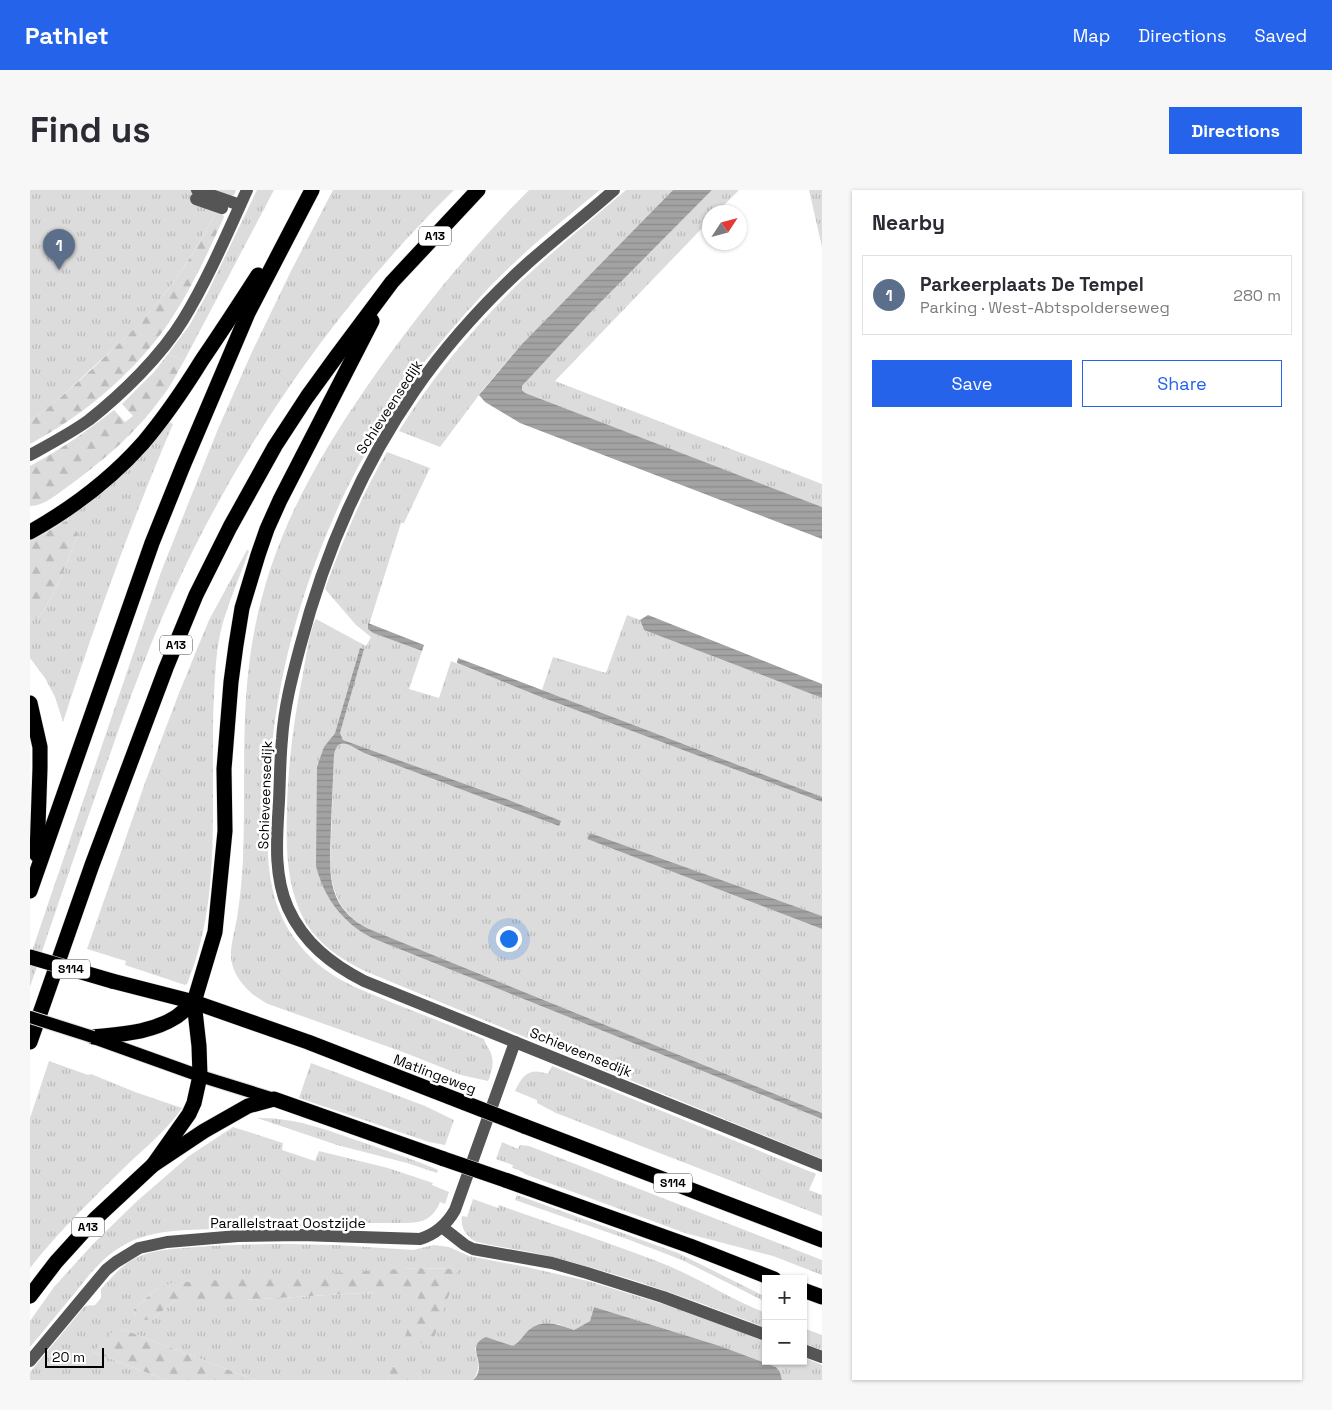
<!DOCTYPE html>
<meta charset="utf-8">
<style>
body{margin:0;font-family:"Space Grotesk",sans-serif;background:#f7f7f7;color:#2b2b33}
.controls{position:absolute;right:15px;bottom:15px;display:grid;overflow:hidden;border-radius:0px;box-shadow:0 1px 4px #0004}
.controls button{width:45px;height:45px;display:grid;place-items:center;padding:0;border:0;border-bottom:1px solid #e1e1e2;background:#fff;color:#2b2b33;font:25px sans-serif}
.compass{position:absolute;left:672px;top:15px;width:45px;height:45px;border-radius:50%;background:#fff;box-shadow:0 1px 4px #0004;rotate:54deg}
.scale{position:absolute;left:15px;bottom:12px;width:59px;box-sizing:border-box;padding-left:5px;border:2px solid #000;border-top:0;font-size:14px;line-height:18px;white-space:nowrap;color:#000;-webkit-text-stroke:4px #fff;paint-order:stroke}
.you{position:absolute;left:478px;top:748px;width:18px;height:18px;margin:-12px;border:4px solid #fff;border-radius:50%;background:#1a73e8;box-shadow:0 0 0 8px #1a73e833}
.badge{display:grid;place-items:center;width:32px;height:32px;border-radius:50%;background:#2563eb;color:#fff;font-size:16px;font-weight:700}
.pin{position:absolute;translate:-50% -41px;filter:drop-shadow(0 1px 2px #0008)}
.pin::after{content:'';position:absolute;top:26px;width:18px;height:15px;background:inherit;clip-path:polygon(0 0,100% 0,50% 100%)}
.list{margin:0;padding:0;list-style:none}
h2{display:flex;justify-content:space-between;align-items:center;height:65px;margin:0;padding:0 20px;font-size:21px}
h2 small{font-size:16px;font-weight:400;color:#7c7c81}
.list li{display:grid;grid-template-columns:32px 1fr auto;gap:15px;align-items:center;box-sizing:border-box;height:80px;margin:0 10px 10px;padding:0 10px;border:1px solid #e1e1e2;border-radius:0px}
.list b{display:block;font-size:19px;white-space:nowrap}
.list p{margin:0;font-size:16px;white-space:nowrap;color:#7c7c81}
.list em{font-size:16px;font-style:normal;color:#7c7c81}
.actions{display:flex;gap:10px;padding:15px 20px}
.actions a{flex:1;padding:11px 0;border:1px solid #2563eb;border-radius:0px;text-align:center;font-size:18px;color:#2563eb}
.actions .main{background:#2563eb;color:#fff}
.map{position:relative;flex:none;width:792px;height:1190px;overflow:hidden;border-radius:0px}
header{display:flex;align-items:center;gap:30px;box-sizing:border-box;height:70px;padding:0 25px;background:#2563eb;color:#fff}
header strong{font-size:24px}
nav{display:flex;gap:28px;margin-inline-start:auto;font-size:18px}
.intro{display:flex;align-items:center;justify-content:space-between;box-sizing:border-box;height:120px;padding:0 30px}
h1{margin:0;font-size:35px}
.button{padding:12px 22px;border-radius:0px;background:#2563eb;color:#fff;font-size:18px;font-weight:700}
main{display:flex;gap:30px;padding:0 30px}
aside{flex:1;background:#fff;border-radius:0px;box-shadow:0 1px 4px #0004}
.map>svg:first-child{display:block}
.grass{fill:url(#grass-tufts);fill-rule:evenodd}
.forest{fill:url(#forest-firs)}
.water{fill:url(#water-rules)}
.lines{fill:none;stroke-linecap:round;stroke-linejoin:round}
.major-casing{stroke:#dbdbdb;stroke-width:14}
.highway-casing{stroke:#dbdbdb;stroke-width:16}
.minor{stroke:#555;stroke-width:12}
.major{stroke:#000;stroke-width:12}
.highway{stroke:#000;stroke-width:15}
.major-bridge-casing{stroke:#dbdbdb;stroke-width:14;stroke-linecap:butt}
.highway-bridge-casing{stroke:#dbdbdb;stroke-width:16;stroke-linecap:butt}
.major-bridge{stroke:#000;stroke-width:12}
.highway-bridge{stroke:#000;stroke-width:15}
.labels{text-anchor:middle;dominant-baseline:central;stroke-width:5;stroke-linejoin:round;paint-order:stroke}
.shield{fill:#fff;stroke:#4c4c4c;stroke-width:1}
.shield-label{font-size:12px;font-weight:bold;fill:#000}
.street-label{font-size:14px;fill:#000;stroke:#fff}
</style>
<header>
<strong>Pathlet</strong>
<nav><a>Map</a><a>Directions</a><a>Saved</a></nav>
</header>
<div class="intro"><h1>Find us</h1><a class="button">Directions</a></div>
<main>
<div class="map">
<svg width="792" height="1190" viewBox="0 0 792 1190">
<defs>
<pattern id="grass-tufts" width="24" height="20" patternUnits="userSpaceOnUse" patternTransform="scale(1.25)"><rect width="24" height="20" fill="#dcdcdc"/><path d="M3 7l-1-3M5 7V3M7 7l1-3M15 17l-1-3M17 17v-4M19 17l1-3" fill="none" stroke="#bbb"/></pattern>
<pattern id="forest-firs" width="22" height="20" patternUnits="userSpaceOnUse" patternTransform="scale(1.25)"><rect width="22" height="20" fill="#dcdcdc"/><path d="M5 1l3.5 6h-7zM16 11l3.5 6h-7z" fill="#bbb"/></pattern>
<pattern id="water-rules" width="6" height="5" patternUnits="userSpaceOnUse" patternTransform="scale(1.25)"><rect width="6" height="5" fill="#a3a3a3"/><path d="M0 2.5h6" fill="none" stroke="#8b8b8b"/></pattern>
</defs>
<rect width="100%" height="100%" fill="#fff"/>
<!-- grass -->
<g class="grass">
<path d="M0,0H206L204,5L201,6L194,5C176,43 155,79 128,112C109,137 84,158 61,179C41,198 22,216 0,231Z"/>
<path d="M227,0H244L154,171L138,164L159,136L177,104Z"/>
<path d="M303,0H424C313,109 221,239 154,379C121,448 95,521 70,593C46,661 23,729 0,797V767L131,382L162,304L188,239L221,164L260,83Z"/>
<path d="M499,0H570C541,24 511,47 483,74C457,98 433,126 410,153C402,163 393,173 386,183C301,301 245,451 239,597C237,648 232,705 265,749C292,787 327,798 368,815C397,826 426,838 454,849C455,854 458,857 460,861C465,871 462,882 458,891L431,885L373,862L238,814C218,804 199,784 201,760C202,750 205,739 207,728C210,709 212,689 213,669C216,595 210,521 223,448C240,351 283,275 338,195C386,126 439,60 499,0Z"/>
<path d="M596,0H643L492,154L455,197L410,257L369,241C402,187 444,137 489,93C523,61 560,31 596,0Z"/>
<path d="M682,0H709L687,22H679V31L525,191L792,294V317L494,203L492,200V196L560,123Z"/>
<path d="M779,0H792V57Z"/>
<path d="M139,232L143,234C101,332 66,431 33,532L25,507L15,488L0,468V432L12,424L31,388L48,344L38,329L0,352V349L122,253Z"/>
<path d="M357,262L400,278L374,333H371L338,438L343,443L392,461L379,499L409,508L421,471L511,507L792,612V726L560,643L557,649L792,739V923L339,739C311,725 302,704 300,674L304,565C308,544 322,557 334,563L529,636L471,607L313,550L310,543L319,512L330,458L305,543L302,546L289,687C301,714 316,734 342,748L792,929V969L337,782C314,771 290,756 276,733C256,698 256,658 257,619C258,573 264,528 273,484C276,468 279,442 286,429L336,456L341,447L326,435L295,399C312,352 331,306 357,262Z"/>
<path d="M217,360L219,361C210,386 199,411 192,436C186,459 185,485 184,508C183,522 183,536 183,550C182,631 189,718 157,794L155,795L95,775L96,771L57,759L116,590L149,503L179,430Z"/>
<path d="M597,425L610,430L614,440L792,508V607L512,500L523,467L576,483Z"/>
<path d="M19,871L58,885L61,884L105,902L152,918C137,940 117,956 98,974C64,1007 29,1041 0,1078V928Z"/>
<path d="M281,873L395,916L424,930L415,955L399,952L269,908Z"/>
<path d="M522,876L786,984L779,1000L792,1005V1026L526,923L507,913V910L485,901C492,885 500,877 518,884Z"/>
<path d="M227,928C264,927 297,940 332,952C357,961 383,969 408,980L407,983L377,973L307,955Z"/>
<path d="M203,937L253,953L252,960L285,971L289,961L358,978L403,993L402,995L419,1002L415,1014L410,1012C401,1034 386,1033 367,1033C356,1033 345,1033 334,1033L330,1037C286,1037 243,1037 200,1039C162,1040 118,1037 86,1060C69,1071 56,1089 44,1104C29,1122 15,1139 0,1157V1131L24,1097L64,1053L106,1012L159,966Z"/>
<path d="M472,952L488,959L490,955L499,956L792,1070V1085L743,1066L655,1043L497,985L489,980L482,978L483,975L466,969Z"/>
<path d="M487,1005L648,1063L736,1107V1112L652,1070L597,1049L485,1010Z"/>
<path d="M443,1009L468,1018L469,1015L480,1019C533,1038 587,1055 639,1076C672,1090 702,1110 736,1123V1138C667,1111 597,1086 526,1068C500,1061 474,1058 447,1052C437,1048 430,1038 432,1026L437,1027Z"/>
<path d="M258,1054L306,1055L383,1060L404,1055L419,1057L439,1066L496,1077L558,1091L656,1121L736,1152V1171H773V1167L792,1175V1190H752L750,1182L746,1177L690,1156L564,1117L560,1131L544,1140L528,1134L501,1138L490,1151L483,1156L456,1147L445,1158C448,1172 451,1178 443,1190H389L390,1185L363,1176L357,1190H225L92,1139L63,1162L136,1190H0V1182L55,1116L65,1115L71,1108V1099C80,1089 90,1077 102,1070C121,1059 144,1059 166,1057C197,1055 227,1054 258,1054ZM386,1078L428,1079L391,1102H347L214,1110H146L137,1117L123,1129L105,1128L104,1119L128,1098Z"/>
<path d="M773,1138L792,1145V1160L773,1153Z"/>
</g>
<!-- forest -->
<g class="forest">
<path d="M187,19L192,21L194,27C176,67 158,106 133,141C98,188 51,227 0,254V231C22,216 41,198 61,180C84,158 108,137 128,112C151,84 171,52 187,19Z"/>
<path d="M138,164L154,171C147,183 141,196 132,207C107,242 75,269 40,295C28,303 15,316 0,316V276C30,260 57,241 84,220L95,232L103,226L92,214L124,182Z"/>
<path d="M39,329L48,344L31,388L12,424L0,432V352Z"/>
<path d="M386,1078L428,1079L401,1156L375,1147L390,1102H347L214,1110H146L137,1117L123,1129L115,1130L105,1128L104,1119L128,1098L142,1093Z"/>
<path d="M92,1139L225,1190H136L63,1162L80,1143Z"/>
<path d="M362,1176L375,1179L390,1185L389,1190H357Z"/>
</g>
<!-- water -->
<g class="water">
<path d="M643,0H682L560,123L492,196V200L495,203L792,317V349L490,233L455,212L449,205L492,154Z"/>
<path d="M618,425L792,494V508L614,440L610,430Z"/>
<path d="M338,433L394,455L392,461L343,443L338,439Z"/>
<path d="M330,458L334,459L310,543L313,550L471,607L531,631L529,636L334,563C322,557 308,544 304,565C303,589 302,612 301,635C300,678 293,716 339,739L792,923V929L342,748C313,733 294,708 286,676L287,577L294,557L305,543Z"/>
<path d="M428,468L792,607V612L511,507L427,473Z"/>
<path d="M560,643L792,726V739L557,649Z"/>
<path d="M564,1117L690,1156L746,1177L750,1182L752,1190H443C445,1188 447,1186 448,1183C453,1168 436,1156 456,1147L483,1156C491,1151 494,1144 500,1139C513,1129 530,1135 544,1140L560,1131Z"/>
</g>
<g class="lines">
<!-- major casing -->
<g class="major-casing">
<path id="major" d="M64,848L170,886L244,909"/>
</g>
<!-- highway casing -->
<g class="highway-casing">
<g id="highway">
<path d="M0,342C41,319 81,289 113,253C135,227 154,199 172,170C191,142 210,113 228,85"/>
<path d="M0,513L10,557V578L7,665"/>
<path d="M0,701L122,353L153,276L218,123L282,0"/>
<path d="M82,791L164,812L278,852L435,913"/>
<path d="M63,847C91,844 121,843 146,827C152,823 158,817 164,812"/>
<path d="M0,852L62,675L136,478L166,405L200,337L245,256L277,207L306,167L362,92L448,0"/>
<path d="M494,936L792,1050"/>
<path d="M123,975L159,924L164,913L170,886L169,856L164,812L185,742L195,641L194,579L201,492L206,455L212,418L228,365L237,339L250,310L342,131"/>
<path d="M475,990L660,1056L744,1089"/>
<path d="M773,1100L792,1107"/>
<path d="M0,1106L26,1072L65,1029L123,975L174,941L218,916L244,909L414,969"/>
</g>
</g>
<!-- minor -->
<g class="minor">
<path d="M167,0L210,15"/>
<path d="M584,0C556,25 526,48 498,73C456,111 417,154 385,200C331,278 294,365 270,457C262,487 254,518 252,549C250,570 250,590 249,611C247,646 243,685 258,718C274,753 301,774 334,791L792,976"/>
<path d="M166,9L192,18"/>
<path d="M0,265C20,254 41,243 59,230C92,204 131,166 153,130C178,89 197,44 217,0"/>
<path d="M412,1037L435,1055L443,1059L522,1073L557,1083L633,1107L736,1145"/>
<path d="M773,1160L792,1167"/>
<path d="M0,1171L76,1080L86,1072L109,1058L137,1052L208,1046L271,1045L390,1049C406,1044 417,1034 425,1020L485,852"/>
</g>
<!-- major -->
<use href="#major" class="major"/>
<!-- highway -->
<use href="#highway" class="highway"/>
<!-- major-bridge casing -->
<g class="major-bridge-casing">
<path id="major-bridge" d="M0,827L63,847"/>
</g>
<!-- highway-bridge casing -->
<g class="highway-bridge-casing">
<g id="highway-bridge">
<path d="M0,767L82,791"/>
<path d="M435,913L494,936"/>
<path d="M414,969L475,990"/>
</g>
</g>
<!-- major-bridge -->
<use href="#major-bridge" class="major-bridge"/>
<!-- highway-bridge -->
<use href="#highway-bridge" class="highway-bridge"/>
</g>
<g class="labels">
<!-- shield labels -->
<g class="shield">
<rect x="389" y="36.5" width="32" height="19" rx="4"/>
<rect x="130" y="445.5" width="32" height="19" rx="4"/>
<rect x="22" y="769.5" width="38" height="19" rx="4"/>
<rect x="624" y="983.5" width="38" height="19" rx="4"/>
<rect x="42" y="1027.5" width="32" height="19" rx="4"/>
</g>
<g class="shield-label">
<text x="405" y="46">A13</text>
<text x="146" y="455">A13</text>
<text x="41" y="779">S114</text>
<text x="643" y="993">S114</text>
<text x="58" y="1037">A13</text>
</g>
<!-- street labels -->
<g class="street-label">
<text transform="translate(359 217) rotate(-57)">Schieveensedijk</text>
<text transform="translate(235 605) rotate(-88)">Schieveensedijk</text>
<text transform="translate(551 862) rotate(22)">Schieveensedijk</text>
<text transform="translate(405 884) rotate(21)">Matlingeweg</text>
<text x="258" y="1033">Parallelstraat Oostzijde</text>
</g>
</g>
</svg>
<div class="controls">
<button>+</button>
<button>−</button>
</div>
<svg class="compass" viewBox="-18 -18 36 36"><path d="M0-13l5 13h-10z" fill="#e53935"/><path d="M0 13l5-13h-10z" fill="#7c7c81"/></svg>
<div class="scale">20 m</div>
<div class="you"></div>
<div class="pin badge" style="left:29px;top:80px;background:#5c6f8a">1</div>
</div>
<aside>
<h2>Nearby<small></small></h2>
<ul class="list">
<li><span class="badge" style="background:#5c6f8a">1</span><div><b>Parkeerplaats De Tempel</b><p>Parking · West-Abtspolderseweg</p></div><em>280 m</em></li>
</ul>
<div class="actions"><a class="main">Save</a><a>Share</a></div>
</aside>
</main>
